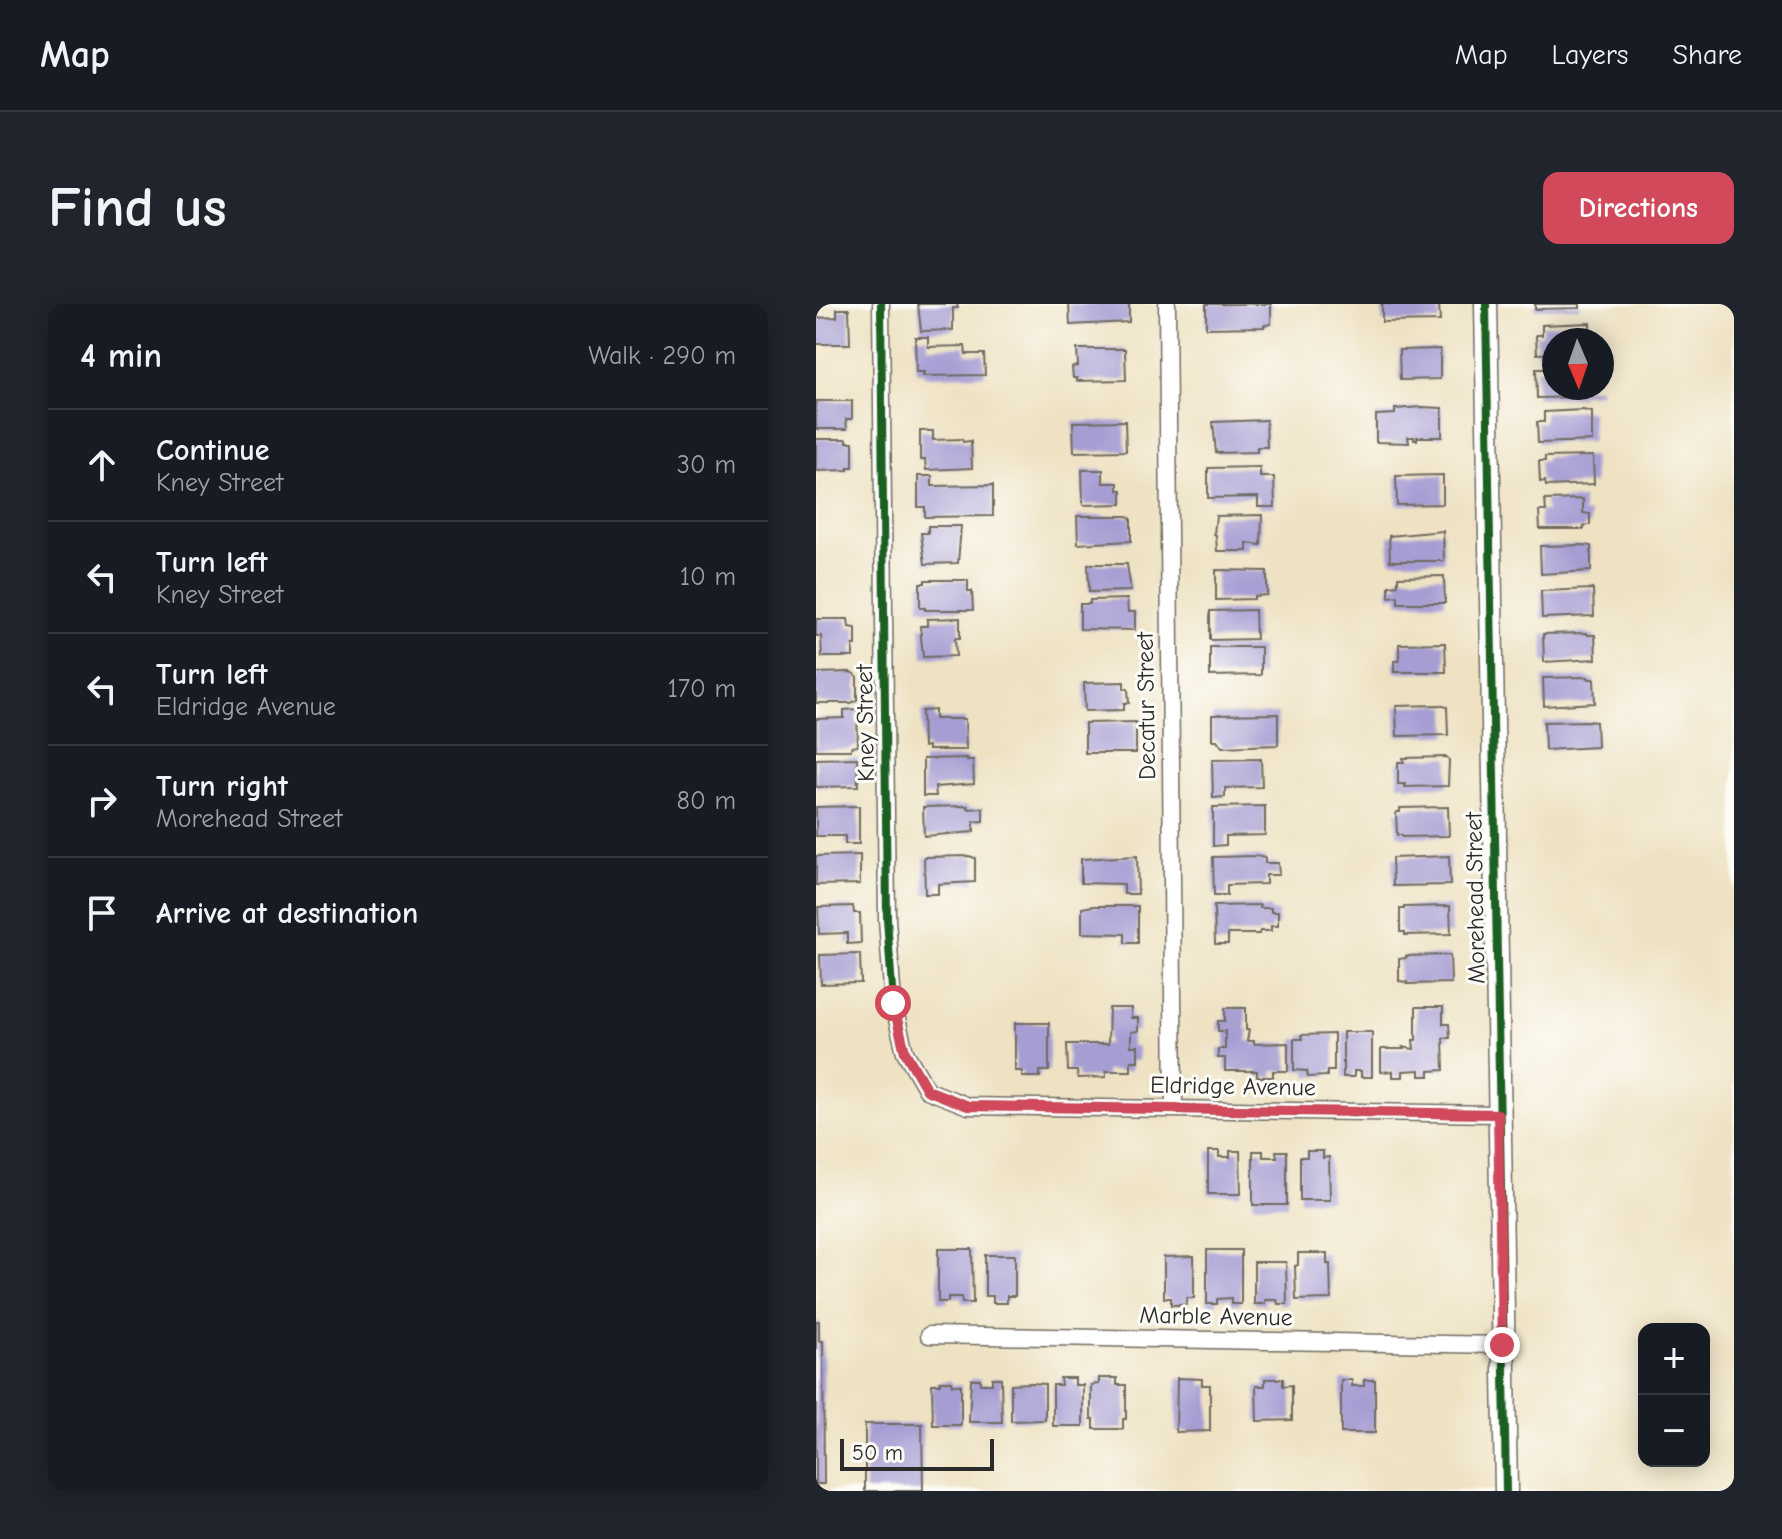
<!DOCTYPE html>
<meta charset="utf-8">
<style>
body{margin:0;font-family:"Comic Neue",sans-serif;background:#20242c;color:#f1f3f6}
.controls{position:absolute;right:24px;bottom:24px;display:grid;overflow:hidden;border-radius:16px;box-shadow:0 4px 20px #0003}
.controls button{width:72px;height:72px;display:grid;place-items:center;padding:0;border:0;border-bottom:2px solid #363941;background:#171b24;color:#f1f3f6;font:40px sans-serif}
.compass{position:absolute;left:726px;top:24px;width:72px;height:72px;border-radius:50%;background:#171b24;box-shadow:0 4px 20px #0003;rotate:178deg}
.scale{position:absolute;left:24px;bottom:20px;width:154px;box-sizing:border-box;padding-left:8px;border:4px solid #2b2b2b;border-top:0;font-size:22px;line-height:28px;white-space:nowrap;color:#2b2b2b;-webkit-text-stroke:6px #fdfcf7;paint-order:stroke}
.stop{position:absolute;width:24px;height:24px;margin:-18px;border:6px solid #d1495b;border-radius:50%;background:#fff}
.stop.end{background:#d1495b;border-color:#fff;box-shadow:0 2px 8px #0008}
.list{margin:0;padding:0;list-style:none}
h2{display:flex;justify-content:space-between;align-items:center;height:104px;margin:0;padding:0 32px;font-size:34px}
h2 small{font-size:26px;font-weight:400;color:#9ea1a6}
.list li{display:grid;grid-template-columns:52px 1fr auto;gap:24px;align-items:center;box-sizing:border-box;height:112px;padding:0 32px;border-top:2px solid #363941}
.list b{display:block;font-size:30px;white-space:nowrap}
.list p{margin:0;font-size:26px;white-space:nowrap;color:#9ea1a6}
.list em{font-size:26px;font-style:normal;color:#9ea1a6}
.icon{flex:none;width:44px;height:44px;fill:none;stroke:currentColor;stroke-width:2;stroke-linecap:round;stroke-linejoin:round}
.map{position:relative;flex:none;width:918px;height:1187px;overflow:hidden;border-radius:16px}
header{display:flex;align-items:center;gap:48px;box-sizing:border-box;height:112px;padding:0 40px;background:#171b24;border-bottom:2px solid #363941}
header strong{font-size:38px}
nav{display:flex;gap:44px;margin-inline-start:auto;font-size:28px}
.intro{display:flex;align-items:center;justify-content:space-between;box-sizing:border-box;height:192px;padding:0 48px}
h1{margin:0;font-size:56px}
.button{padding:20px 36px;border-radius:16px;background:#d1495b;color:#fff;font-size:28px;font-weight:700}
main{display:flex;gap:48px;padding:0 48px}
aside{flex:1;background:#171b24;border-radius:16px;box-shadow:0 4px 20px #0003}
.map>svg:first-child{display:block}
.building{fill:#a69dd3}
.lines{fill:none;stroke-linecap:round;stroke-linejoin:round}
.street-casing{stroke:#6f6b60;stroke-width:19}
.secondary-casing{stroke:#6f6b60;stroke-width:25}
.street{stroke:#fff;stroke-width:16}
.secondary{stroke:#fff;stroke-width:22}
.cycleway-casing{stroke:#fdfcf7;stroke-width:13}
.cycleway{stroke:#1b5e20;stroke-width:8}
.route{stroke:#d1495b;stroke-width:10}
.labels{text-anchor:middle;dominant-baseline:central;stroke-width:6;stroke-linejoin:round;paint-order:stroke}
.street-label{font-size:24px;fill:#2b2b2b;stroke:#fdfcf7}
</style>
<header>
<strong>Map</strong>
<nav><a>Map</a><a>Layers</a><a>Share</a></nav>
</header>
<div class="intro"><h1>Find us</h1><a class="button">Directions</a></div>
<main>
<aside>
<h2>4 min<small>Walk · 290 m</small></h2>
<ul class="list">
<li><svg class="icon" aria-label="ahead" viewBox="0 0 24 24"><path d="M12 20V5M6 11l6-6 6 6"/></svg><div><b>Continue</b><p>Kney Street</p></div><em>30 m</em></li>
<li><svg class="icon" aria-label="left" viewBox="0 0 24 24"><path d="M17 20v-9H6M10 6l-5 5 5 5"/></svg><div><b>Turn left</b><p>Kney Street</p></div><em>10 m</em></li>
<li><svg class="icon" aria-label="left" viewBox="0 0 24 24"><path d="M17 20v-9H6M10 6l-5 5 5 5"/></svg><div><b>Turn left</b><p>Eldridge Avenue</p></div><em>170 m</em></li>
<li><svg class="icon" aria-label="right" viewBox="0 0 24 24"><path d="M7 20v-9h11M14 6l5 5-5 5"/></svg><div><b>Turn right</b><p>Morehead Street</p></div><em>80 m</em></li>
<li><svg class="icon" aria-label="arrive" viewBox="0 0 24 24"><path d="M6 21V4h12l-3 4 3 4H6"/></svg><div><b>Arrive at destination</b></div></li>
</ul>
</aside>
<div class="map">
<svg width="918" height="1187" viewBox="0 0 918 1187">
<rect width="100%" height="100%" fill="#fdfcf7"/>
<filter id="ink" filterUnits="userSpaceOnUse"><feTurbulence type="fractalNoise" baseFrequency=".0125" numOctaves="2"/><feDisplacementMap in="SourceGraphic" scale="16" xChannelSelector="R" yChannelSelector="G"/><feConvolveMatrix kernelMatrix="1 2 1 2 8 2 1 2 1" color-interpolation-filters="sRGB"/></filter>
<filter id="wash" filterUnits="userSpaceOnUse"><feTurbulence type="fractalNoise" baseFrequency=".006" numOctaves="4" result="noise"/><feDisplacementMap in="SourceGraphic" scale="32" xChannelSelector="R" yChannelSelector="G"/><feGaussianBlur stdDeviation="1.8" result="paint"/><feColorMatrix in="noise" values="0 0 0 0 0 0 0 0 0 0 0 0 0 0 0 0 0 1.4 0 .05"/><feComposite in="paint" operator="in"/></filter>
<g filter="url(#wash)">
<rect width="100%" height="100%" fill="#eee2c3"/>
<g id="blocks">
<!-- building -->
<g class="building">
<path d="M102,0H141L142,4H137V26L105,27Z"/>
<path d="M253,0H313V18L254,21Z"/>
<path d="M390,0H455V20L448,21V23L390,24Z"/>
<path d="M566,0H623L624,17L566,18Z"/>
<path d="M719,0H764V4L719,5Z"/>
<path d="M21,5H33L34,40H0V14L21,13Z"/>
<path d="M774,19V36H738V49L721,50L720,31H726V21Z"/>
<path d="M99,33H112V43L149,42L150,50H168L169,71L107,72L108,68H100Z"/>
<path d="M261,45H309L310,76L261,77V74H257L256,63L262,62Z"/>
<path d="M624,45V75L584,76L583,46Z"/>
<path d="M720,65H738V84H784V89L765,90V93L721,94Z"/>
<path d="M0,97H36V115H30L31,125H0Z"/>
<path d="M606,103L626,104V133H601V136H598V133H592L593,139L560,138V111L579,110V105Z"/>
<path d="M767,106L776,108V137L722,139L721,118H728V108Z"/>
<path d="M450,116L451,143H441V148L400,149L397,118Z"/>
<path d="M309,117L310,147L258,148L257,118Z"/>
<path d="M104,127H117V136L146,135L147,138L155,137L156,164L110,166L109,156H104Z"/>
<path d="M0,135H31V138H37V163H32V166L0,167Z"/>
<path d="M777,152L778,180L730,182L729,177L724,178L723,157H729V153Z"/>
<path d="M444,163V173H458L459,203H442V193L392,194V164Z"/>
<path d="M266,166H287V179H302V186H306V200L267,201Z"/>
<path d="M627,171V200L581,201L580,172Z"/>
<path d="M102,172H116V182L177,181V212L109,213V203H102Z"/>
<path d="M767,195V209L774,210V221L768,222V225H724L723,207H730L729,196Z"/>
<path d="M446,211L445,241L431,239V247H401L400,231L398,230L400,212Z"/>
<path d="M261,212H311L315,214V237L262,240Z"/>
<path d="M112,222H145L142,259L109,260L105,229H112Z"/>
<path d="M627,227L628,257H574L573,232Z"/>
<path d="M768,241L775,242V267L725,270L724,242Z"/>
<path d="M272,260H311L315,287L273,288Z"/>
<path d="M400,266L451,267V291L438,292V295L400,296Z"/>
<path d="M628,272L629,299H582V292L573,293V282L582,281V273Z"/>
<path d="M109,276H152V287H156L157,306H109V304H104V279H109Z"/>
<path d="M777,285L778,312L726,314L725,287Z"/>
<path d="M311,295L312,308H319V326L264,325V300H274V296Z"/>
<path d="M439,306L440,335L394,336V307Z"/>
<path d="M144,314V334H139L140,352L107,353L104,322H111V315Z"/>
<path d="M0,315H32L33,323L40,324V341H37V353H6L5,332H0Z"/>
<path d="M771,329L772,331H779L780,355L728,358L727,330Z"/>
<path d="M629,339L630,368H578V357H583V340Z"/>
<path d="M394,343H445V371L394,372Z"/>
<path d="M35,368L41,372V396L35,399H0V369Z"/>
<path d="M772,373L773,375H778L779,399L728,402L727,374Z"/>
<path d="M308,378V385H312L313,399H308V406L269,407L268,379Z"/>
<path d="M623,401L631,403L632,431L581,432L580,402Z"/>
<path d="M41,405L42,442L35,443V446H0V415L28,414V406Z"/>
<path d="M119,406V415H149L150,446H112V442L107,443L106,407Z"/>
<path d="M462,410V441L406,443L401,436H396V411Z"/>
<path d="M772,417L780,418L781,443L729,446L728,418Z"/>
<path d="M320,418V449H269V419Z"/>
<path d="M631,453L633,456L632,482L589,483V480H582V458H588L587,454Z"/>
<path d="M41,454L42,482L0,483V455Z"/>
<path d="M151,454V456H157L158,480L119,483L120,492H107V455Z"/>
<path d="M445,455L446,483L409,484V493L397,494L396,456Z"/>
<path d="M43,502V540H29V532H0V503Z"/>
<path d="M152,502V505L167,504V517L158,518V528L108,532L107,503Z"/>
<path d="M449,502V531L410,532V541L397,542V503Z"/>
<path d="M632,503L633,532L586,533V531H581L580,508H584V504Z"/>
<path d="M44,551V580L0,581V552Z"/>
<path d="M153,552L159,554V578L122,580V590H109L108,553Z"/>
<path d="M321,552L322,590H308V580L265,579V555Z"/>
<path d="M441,552L449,554V559H462L463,571H450V580L411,581V591H398L397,553Z"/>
<path d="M633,552L634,581L577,582L576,554Z"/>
<path d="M444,601V604H455V608H462V622H455V627H444L443,630H412V640H399L398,602Z"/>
<path d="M37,602L38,609H44L45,639L31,640V629L3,630L2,603Z"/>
<path d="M277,602H322V639H309V630L266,629V604Z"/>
<path d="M634,602L635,630L589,631V628H584V605H588V603Z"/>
<path d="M44,650L45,679L5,680L4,651Z"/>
<path d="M634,651L635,679L591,680V678L583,677V655L590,654V652Z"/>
<path d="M600,703H627V720H633L634,734H627L628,766L613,767V772H604V766L587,767V773H577V767L565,768V745H588L587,743L598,745L597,736H600Z"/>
<path d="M293,704H315V714H322V727L315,728V742H322V757H315V767H290V773L262,774L261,767H252L251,740H292Z"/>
<path d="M409,704H430V726H433L431,737H438V740L472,739V767H457V773H441V767H409V754H402V745H409V727H402V717H409Z"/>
<path d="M199,719H233V767H224V773H206V767H199Z"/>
<path d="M527,728H556V773H545V767H538V773H527Z"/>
<path d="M518,730V767H511V772L492,773L491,767L478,766V735H486L485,731Z"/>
<path d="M392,847H403V853H414V847H424L425,890H392Z"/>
<path d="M437,847H447V853H461L460,847H471V901H437Z"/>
<path d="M491,847H507V854L513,853L514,896H484V853H491Z"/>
<path d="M122,945H156L157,999H146L145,993H132V998H122Z"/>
<path d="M391,946H425V1000H415V994L401,995V1000H391Z"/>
<path d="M482,949H511V960H514L515,995L480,996L479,962L482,961Z"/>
<path d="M169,951H199V992H191V999H177V992H169Z"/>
<path d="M378,952V994H371V1001H355V994H348V953Z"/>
<path d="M438,958H470L471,1000H462L461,996H449V1000H438Z"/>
<path d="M0,1017H3V1037H7L8,1180H0Z"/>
<path d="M176,1074H185L186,1118H153L155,1075H164V1080H176Z"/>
<path d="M244,1074H259V1081H267V1122H237V1081H245Z"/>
<path d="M283,1074H301V1081H310V1115H307V1125H278V1115H275V1081L283,1080Z"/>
<path d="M361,1074L386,1075V1081H394V1127L360,1128Z"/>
<path d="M449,1075H467V1082L476,1081V1116L441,1117L440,1082H449Z"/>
<path d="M525,1076H536V1082H548V1076H559V1129H525Z"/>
<path d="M124,1077H136V1081H145V1121H117L116,1080H124Z"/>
<path d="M216,1079L229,1080V1116L195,1117V1080Z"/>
<path d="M49,1120H106L107,1187H49Z"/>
</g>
</g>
</g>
<g filter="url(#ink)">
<use href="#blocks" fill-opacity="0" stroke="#6f6b60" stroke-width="2"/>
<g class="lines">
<!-- street casing -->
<g class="street-casing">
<g id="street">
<path d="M65,0L71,615L77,699L89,748L111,786L152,802L682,810"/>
<path d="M351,0L358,804"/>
<path d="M113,1031L686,1041"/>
</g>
</g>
<!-- secondary casing -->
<g class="secondary-casing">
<path id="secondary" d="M670,0L690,1187"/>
</g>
<!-- street -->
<use href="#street" class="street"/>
<!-- secondary -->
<use href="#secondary" class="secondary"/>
<!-- cycleway casing -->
<g class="cycleway-casing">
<g id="cycleway">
<path d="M65,0L71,615L77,699L89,748L111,786L152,802L682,810"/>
<path d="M670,0L690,1187"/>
</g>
</g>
<!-- cycleway -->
<use href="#cycleway" class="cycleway"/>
</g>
</g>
<g class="lines" filter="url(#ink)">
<!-- route -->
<path class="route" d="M77,699L89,748L111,786L152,802L682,810L686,1041"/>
</g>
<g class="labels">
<!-- street labels -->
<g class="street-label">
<text transform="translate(330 402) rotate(-91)">Decatur Street</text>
<text transform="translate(49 419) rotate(-91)">Kney Street</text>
<text transform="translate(659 594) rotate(-91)">Morehead Street</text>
<text transform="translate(417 782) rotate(1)">Eldridge Avenue</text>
<text transform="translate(400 1012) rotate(1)">Marble Avenue</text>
</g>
</g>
</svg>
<div class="controls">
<button>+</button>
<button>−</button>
</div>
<svg class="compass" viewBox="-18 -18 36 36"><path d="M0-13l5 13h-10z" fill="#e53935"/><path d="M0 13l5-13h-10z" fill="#9ea1a6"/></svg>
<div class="scale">50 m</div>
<div class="stop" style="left:77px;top:699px"></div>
<div class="stop end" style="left:686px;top:1041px"></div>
</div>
</main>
